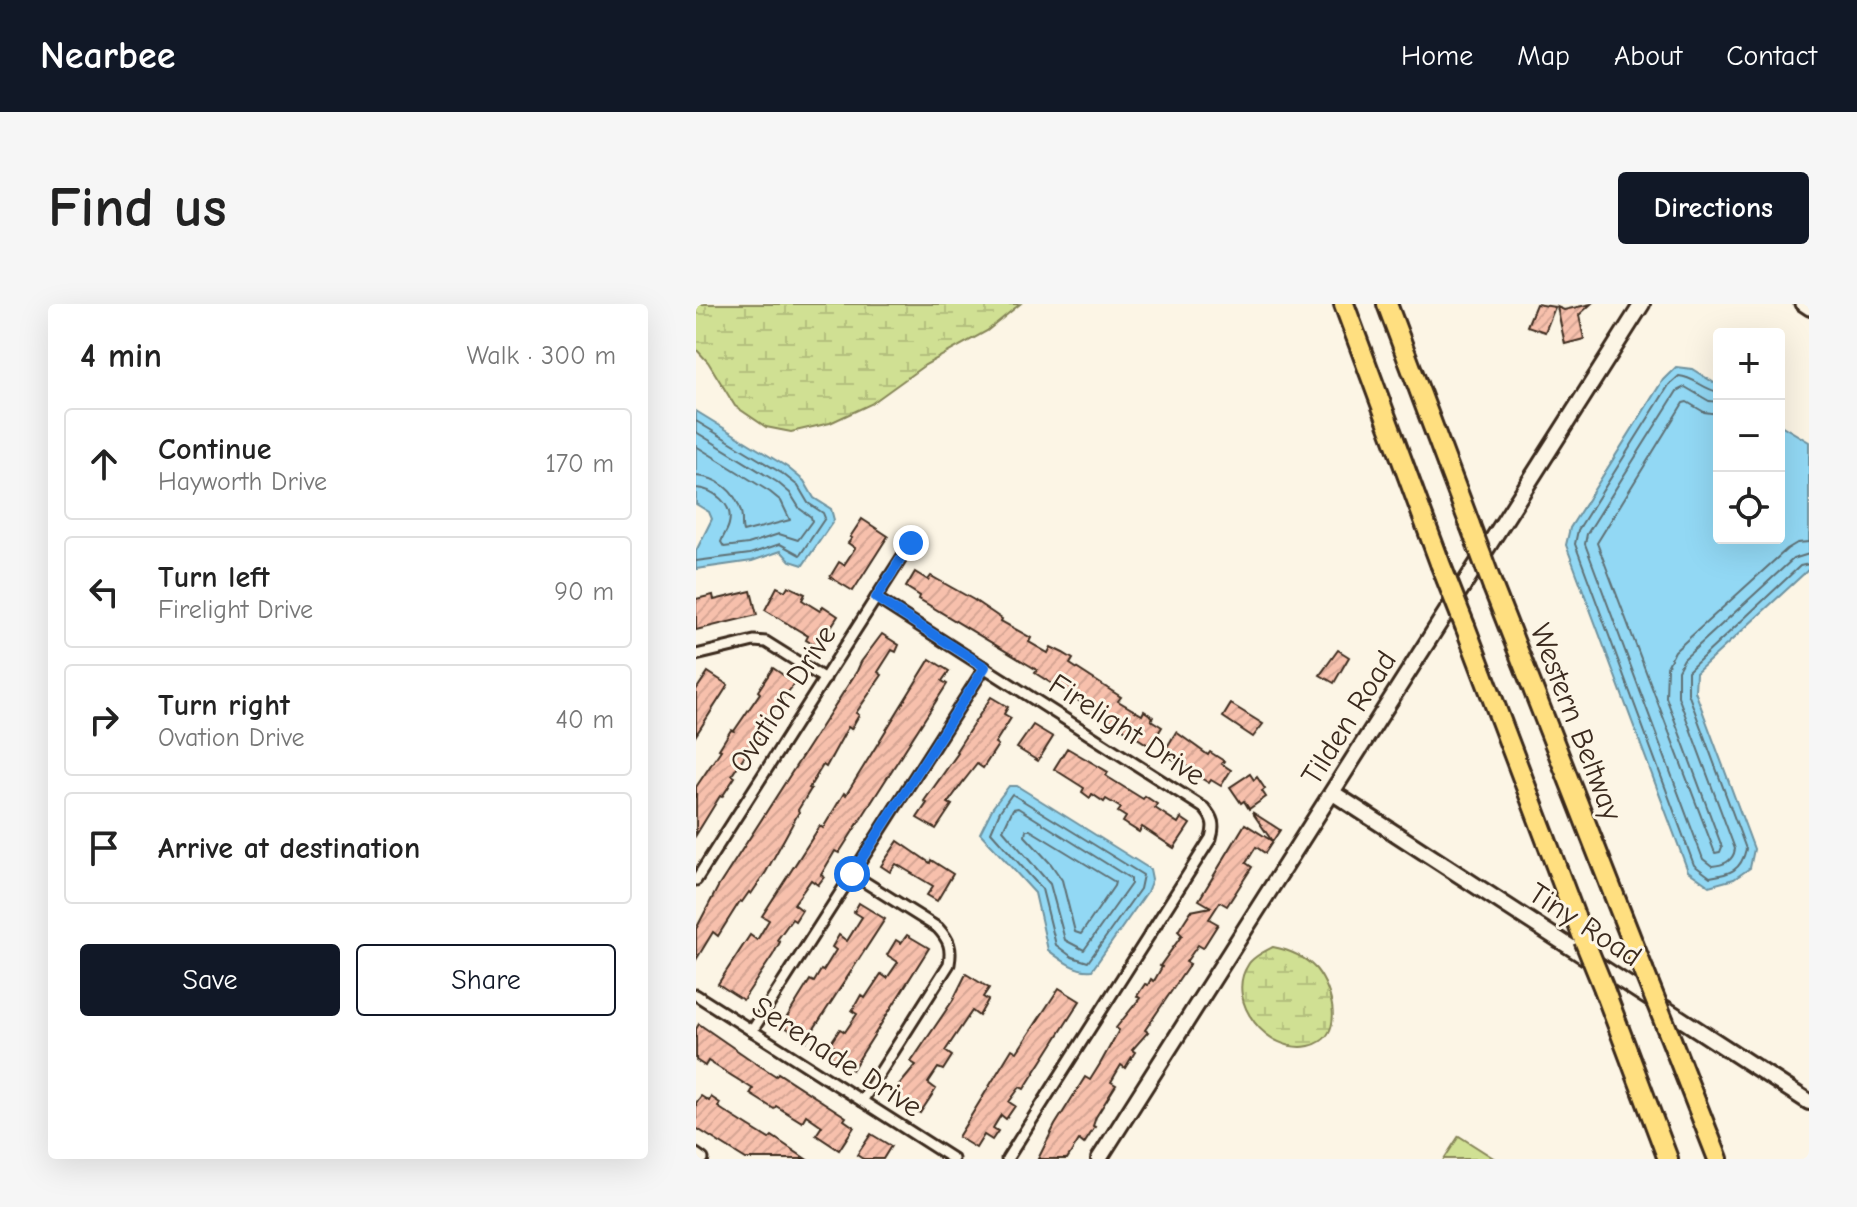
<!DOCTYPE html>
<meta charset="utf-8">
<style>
body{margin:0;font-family:"Comic Neue",sans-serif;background:#f6f6f6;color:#222}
.controls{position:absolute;right:24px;top:24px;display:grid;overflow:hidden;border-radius:8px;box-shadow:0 8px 32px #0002}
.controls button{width:72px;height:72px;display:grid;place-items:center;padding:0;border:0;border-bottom:2px solid #e0e0e0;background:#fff;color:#222;font:40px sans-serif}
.stop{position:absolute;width:24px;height:24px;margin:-18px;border:6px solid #1a73e8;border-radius:50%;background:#fff}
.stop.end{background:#1a73e8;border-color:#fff;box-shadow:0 2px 8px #0008}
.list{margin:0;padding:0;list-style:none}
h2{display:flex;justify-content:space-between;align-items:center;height:104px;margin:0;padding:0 32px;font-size:34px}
h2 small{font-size:26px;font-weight:400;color:#767676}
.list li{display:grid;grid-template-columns:52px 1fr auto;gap:24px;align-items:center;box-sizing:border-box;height:112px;margin:0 16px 16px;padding:0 16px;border:2px solid #e0e0e0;border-radius:8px}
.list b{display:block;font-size:30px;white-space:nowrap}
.list p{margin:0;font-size:26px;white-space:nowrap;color:#767676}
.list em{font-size:26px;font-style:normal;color:#767676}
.actions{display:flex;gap:16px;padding:24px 32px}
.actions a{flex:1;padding:18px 0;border:2px solid #111827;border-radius:8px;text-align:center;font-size:28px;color:#111827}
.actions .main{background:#111827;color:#fff}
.icon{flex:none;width:44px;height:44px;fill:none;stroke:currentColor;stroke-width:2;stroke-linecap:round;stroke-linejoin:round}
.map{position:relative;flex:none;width:1113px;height:855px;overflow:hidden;border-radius:8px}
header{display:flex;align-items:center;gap:48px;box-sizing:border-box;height:112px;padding:0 40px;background:#111827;color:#fff}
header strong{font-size:38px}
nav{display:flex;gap:44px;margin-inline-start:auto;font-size:28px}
.intro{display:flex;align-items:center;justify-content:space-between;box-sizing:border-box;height:192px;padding:0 48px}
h1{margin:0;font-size:56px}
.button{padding:20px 36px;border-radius:8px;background:#111827;color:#fff;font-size:28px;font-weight:700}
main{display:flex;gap:48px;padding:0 48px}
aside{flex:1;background:#fff;border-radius:8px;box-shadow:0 8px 32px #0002}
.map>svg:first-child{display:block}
.wetland{fill:url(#wetland-marsh);stroke:#868558;stroke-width:2}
.pitch{fill:#d0e093;stroke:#868558;stroke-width:2}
.water{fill:#92d8f4;stroke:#6f929e;stroke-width:2}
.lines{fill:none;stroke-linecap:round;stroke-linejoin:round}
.shore{stroke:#5e7074;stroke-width:2}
.building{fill:url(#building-hatch);stroke:#3b2a1e;stroke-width:2}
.street-casing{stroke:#3b2a1e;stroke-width:15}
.secondary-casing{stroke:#3b2a1e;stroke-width:20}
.highway-casing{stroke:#3b2a1e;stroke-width:24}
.street{stroke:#fcf5e5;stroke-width:9}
.secondary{stroke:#fcf5e5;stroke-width:14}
.highway{stroke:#ffdf80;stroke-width:18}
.highway-bridge-casing{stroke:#3b2a1e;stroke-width:24;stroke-linecap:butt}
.highway-bridge{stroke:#ffdf80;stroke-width:18}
.route{stroke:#1a73e8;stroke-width:10}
.labels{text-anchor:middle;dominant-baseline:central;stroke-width:6;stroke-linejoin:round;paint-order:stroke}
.street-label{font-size:30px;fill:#3b2a1e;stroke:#fcf5e5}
</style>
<header>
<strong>Nearbee</strong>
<nav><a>Home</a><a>Map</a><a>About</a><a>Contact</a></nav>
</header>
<div class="intro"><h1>Find us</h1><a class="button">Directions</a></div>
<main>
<aside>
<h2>4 min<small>Walk · 300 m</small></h2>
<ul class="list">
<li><svg class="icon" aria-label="ahead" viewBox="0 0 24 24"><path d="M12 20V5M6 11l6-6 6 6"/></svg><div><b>Continue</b><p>Hayworth Drive</p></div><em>170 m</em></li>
<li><svg class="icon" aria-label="left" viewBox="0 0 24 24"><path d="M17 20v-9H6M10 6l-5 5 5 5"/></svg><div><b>Turn left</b><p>Firelight Drive</p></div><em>90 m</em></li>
<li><svg class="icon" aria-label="right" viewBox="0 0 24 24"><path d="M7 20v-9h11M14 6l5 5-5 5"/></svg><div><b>Turn right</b><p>Ovation Drive</p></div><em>40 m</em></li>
<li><svg class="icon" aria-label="arrive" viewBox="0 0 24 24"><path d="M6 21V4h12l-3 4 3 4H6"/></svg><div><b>Arrive at destination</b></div></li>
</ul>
<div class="actions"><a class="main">Save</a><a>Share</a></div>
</aside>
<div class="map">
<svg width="1113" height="855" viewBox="0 0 1113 855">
<defs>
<pattern id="wetland-marsh" width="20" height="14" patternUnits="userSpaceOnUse" patternTransform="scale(2)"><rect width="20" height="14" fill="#d0e093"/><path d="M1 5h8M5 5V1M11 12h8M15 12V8" fill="none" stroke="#b4c07e"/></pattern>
<pattern id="building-hatch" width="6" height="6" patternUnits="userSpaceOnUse" patternTransform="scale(2)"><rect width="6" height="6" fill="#f7c0ac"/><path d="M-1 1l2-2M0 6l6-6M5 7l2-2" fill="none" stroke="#d5a594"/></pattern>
</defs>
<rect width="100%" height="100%" fill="#fcf5e5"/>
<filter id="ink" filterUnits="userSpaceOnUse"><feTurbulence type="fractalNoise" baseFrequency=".0125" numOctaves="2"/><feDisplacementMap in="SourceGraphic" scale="16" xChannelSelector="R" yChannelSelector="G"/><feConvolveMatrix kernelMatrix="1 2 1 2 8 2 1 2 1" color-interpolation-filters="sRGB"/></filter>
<g filter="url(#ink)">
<!-- wetland -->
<g class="wetland">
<path d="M0,0H324L291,27L229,61L175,100L134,119L95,128L70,123L39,102L12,58L0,45Z"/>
<path d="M577,643C593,646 609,653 620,665C637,686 650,734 613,742C573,751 528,697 552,661C556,653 569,647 577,643Z"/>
</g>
<!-- pitch -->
<path class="pitch" d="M763,832L799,855H748Z"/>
<!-- water -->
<g class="water">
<path d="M980,63L996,65L1023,82V234H1083V120L1113,138V265L1000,369L999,387L1058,545L1054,564L1038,575L1013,582L992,567L870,241L874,224L967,76Z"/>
<path d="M0,107L91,163L108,177L118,194L135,205L138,216L107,261L94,257L85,247L56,257L0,265V247L16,215L13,208L0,200Z"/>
<path d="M313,482H321L334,490L454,565L456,575L451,588L396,666C380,668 365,656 352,646L339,589L284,529L297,503Z"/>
</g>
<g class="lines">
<!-- shore -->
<g class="shore">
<path d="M1023,88C1008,86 998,73 983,72L973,81L882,226L879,240L998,561L1014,573C1034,570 1045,567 1050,545L992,389V367L1104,262L1113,260"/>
<path d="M1023,98L1013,97L989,83L981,87L891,230L889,240L1007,555L1016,562C1027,561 1037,558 1039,545L982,392V366L988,355L1097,255L1113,250"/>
<path d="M1023,110L1008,108L991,98L987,99L901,239L1019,549L1024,548L1026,543L970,393L971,363L979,347L1091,245L1101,239L1113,238"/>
<path d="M0,117L87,170L102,182L112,199L127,209L129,214L104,251L84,240L54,250L0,257"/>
<path d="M0,128L81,178L94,189L104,205L115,213L116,217L102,236L83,230L52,240L28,243L25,238C27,232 32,226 33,220C38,200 17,185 0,184"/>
<path d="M0,142L74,188L85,197L94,216L47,228C45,222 47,215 45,208C40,187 21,173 0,172"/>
<path d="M316,490L447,571L444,585L392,658L376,653L360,641L346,585L295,528L304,507Z"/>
<path d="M322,504L435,575V580L388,646L369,636L354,580L307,526L317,505Z"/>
<path d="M330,526H334L419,578L418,582L385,630L379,628L366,576L355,560L329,532Z"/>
</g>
</g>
<!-- building -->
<g class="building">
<path d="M840,0L859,3L849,28L831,22Z"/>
<path d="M895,0L883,11L888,35L869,40L861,3L868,6Z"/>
<path d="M166,215L192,232L157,287L134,273L143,258L148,261L159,244L152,239L156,234L154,233Z"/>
<path d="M219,268L232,276L235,272L278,296L306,315L305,317L335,334L333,338L352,349L355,343L367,349L377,355L374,360L425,393L422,397L446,411L448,407L457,413L455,416L466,423L454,442L339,369L341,366L223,295L224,292L210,283Z"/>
<path d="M92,282L109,290L106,296L124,307L127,302L142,312L122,343L110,336L112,332L69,306L81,283L89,287Z"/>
<path d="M55,287L61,311L0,326V295L17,291L18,296Z"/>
<path d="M186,330L203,341L200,348L196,346L182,368L186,371L160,409L163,411L155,425L152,423L130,463L127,461L113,484L115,485L102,506L103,508L70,568L55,590L53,588L46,598L44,597L22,632L17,628L0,656V625L22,583L161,367L165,358Z"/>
<path d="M642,346L653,353L638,379L624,371Z"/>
<path d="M234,355L253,367L246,377L251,380L143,549L139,547L125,571L128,573L122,581L115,576L98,600L106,606L99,617L96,615L81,636L84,638L77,651L47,696L22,680L54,631L61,636L73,616L66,612L124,522L127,524L148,489L150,491Z"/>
<path d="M77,364L99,379L68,419L71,421L59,441L52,453L49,451L36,471L39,473L26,493L24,492L0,531V483L25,446L23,445L35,426L38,427L64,389L62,387Z"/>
<path d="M12,368L32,381L0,431V386Z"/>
<path d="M295,393L312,403L308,410L315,414L299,439L302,441L287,464L281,460L267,478L252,499L256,501L240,525L221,514L231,499L228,497L262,449L260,447Z"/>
<path d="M535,400L567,420L557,433L527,413Z"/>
<path d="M337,421L357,433L342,457L321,444Z"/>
<path d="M480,428L512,451L514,448L528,457L526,460L535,466L525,482L515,476L513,479L503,473L505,470L467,450Z"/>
<path d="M371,444L412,468L410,472L447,495L449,492L461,500L459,504L482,519L485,514L494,520L478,544L446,523L443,528L427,518L430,513L422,508L425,504L410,495L408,498L396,490L394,494L386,488L388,484L358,465Z"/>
<path d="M554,470L558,476L561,473L569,485L566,487L570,493L553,505L548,497L545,499L534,483Z"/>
<path d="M556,508L584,526L569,549L560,543L550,559L556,563L531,602L524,598L513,615L522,620L507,644L502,641L490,658L494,660L449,726L452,728L436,746L439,748L429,764L425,761L415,778L420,781L400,813L397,822L399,823L388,840L383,836L371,855H342L359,821L389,773L394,776L404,760L423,726L420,724L444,694L441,692L449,680L452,681L455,675L458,677L466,663L464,662L486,631L482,627L495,607L515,603L503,596L549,520L576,537Z"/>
<path d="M202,537L234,559L235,556L257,570L241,597L231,591L237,582L200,560L194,568L185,562Z"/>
<path d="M163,599L189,615L110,737L86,721L114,676L118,678L125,666L127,667L140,646L136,643L143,631L151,637L166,613L158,608Z"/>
<path d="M211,631L233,644L156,766L134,752L139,743L134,740L144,725L149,728L161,710L156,707L165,691L169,694L185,670L191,674L202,658L191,651L200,636L205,639Z"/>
<path d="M270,670L293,684L287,693L292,696L283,712L276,707L249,747L256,752L247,766L242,764L232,779L240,785L224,809L196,790L220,761L215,758L257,696Z"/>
<path d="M363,684L384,697L328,785L324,783L313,798L319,802L310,815L305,811L297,824L302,827L296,836L288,831L280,844L262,833L316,745L321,748Z"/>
<path d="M3,720L58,758L80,772L82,769L150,813L148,816L158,823L143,846L120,831L126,822L110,811L106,818L80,802L78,805L54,790L57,785L12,757L9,762L0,756V725Z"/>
<path d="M5,792L13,797L15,793L24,799L22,803L28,807L73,835L76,832L110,855H50L0,824V799Z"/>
<path d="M175,830L195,842L187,855H167L161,851Z"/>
</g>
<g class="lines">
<!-- street casing -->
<g class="street-casing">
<g id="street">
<path d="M1104,0L1113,6"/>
<path d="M180,294L508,504C517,514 519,521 515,534L311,855"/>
<path d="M0,351L58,337L70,338L129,375"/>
<path d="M156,570L242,624C253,636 256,644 253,660L166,797"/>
<path d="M0,576L215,239"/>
<path d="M0,691L257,855"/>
<path d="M56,727L289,363"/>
<path d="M0,850L7,855"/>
</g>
</g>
<!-- secondary casing -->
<g class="secondary-casing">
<g id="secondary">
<path d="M637,489L1113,798"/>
<path d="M403,855L946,0"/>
</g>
</g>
<!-- highway casing -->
<g class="highway-casing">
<g id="highway">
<path d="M648,0L744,259"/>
<path d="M691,0L774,221"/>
<path d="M797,283L947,665"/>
<path d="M769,322L888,636"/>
<path d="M908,685L972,855"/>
<path d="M973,730L1022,855"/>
</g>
</g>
<!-- street -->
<use href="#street" class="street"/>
<!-- secondary -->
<use href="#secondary" class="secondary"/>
<!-- highway -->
<use href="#highway" class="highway"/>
<!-- highway-bridge casing -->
<g class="highway-bridge-casing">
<g id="highway-bridge">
<path d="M774,221L797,283"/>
<path d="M744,259L769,322"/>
<path d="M888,636L908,685"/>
<path d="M947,665L973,730"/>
</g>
</g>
<!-- highway-bridge -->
<use href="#highway-bridge" class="highway-bridge"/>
</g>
</g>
<g class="lines" filter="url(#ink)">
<!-- route -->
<path class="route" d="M156,570L289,363L180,294L215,239"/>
</g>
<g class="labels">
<!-- street labels -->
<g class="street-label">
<text transform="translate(87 395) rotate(-57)">Ovation Drive</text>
<text transform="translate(653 414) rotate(-58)">Tilden Road</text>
<text transform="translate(880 418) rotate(69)">Western Beltway</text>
<text transform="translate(431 426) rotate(33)">Firelight Drive</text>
<text transform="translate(889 621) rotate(33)">Tiny Road</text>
<text transform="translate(141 753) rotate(33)">Serenade Drive</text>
</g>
</g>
</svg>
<div class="controls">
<button>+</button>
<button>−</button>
<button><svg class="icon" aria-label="locate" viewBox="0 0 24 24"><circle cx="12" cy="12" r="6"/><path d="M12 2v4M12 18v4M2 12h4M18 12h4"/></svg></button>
</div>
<div class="stop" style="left:156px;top:570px"></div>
<div class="stop end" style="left:215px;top:239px"></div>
</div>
</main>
